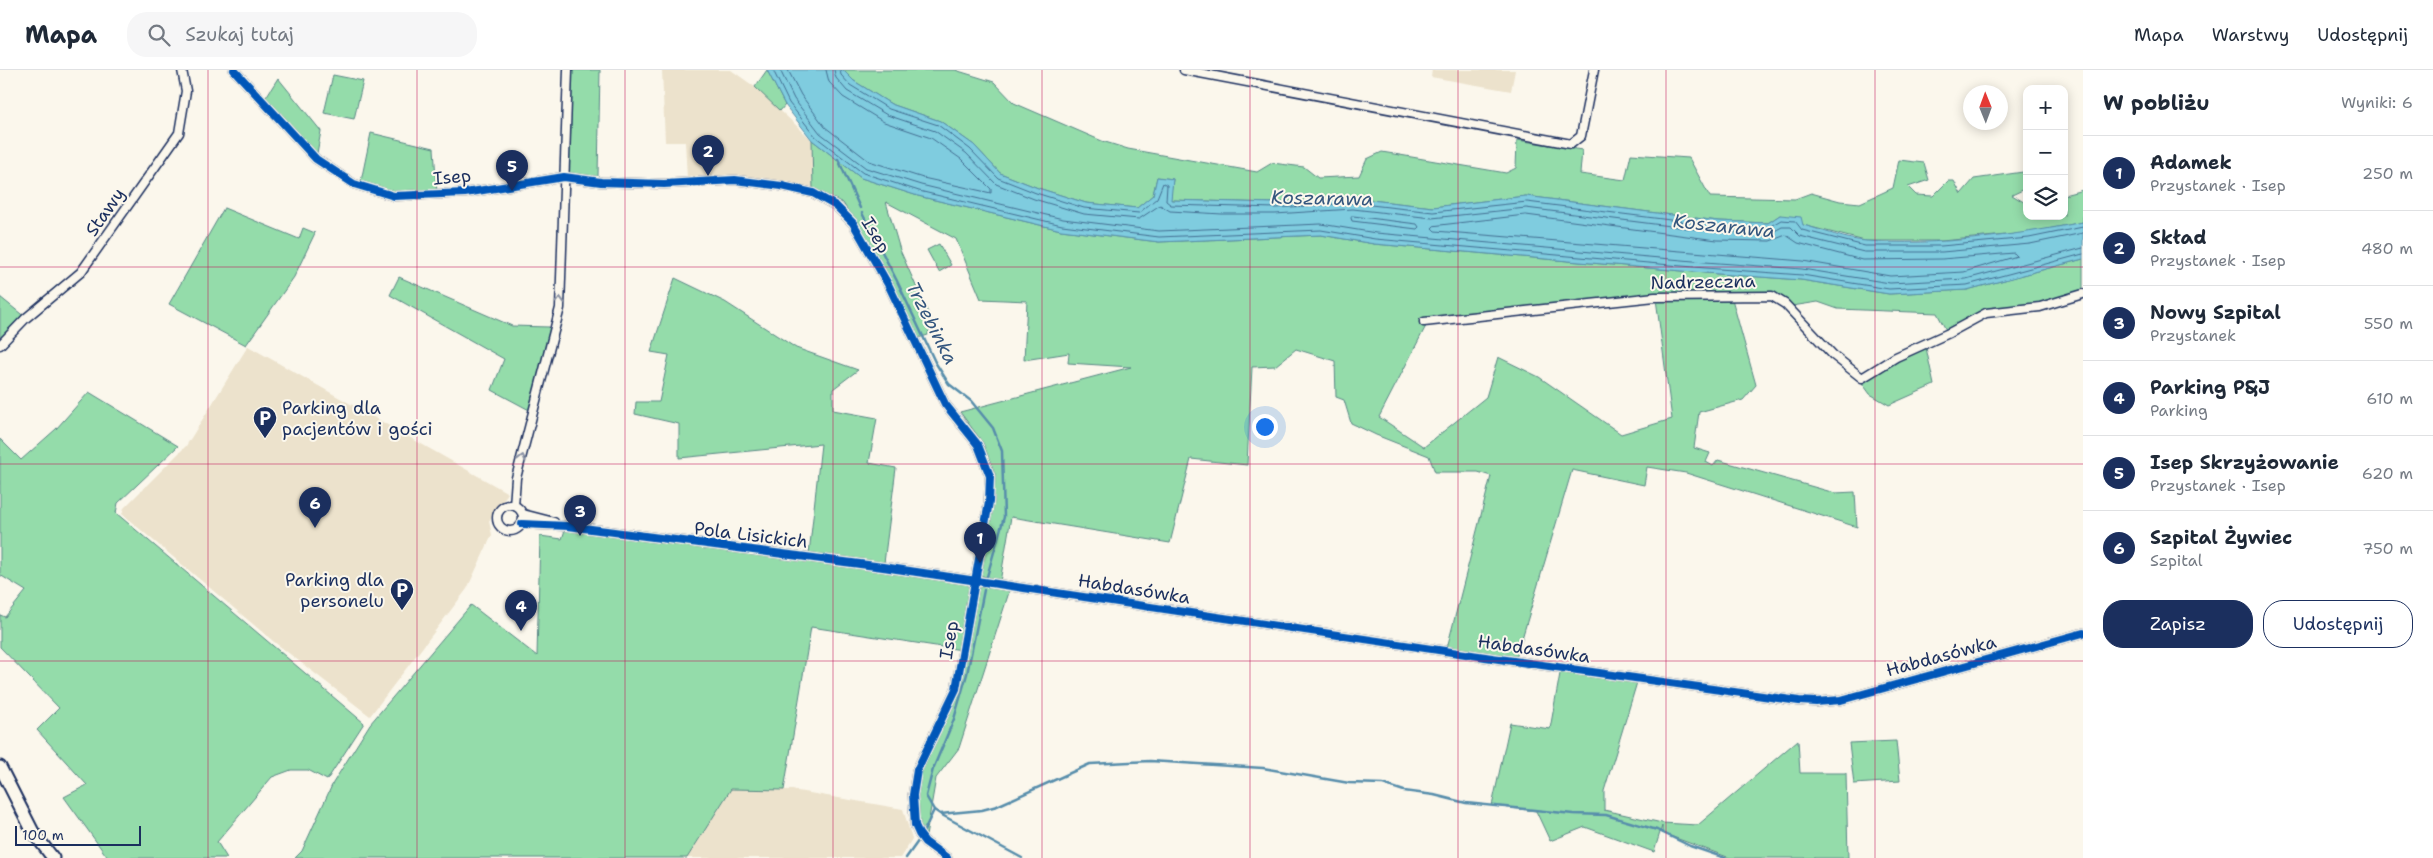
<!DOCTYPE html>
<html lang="pl">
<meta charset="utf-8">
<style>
body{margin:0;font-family:"Shantell Sans",sans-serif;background:#f6f6f7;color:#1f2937}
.controls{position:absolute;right:15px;top:15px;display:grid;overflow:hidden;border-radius:10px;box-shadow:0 2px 12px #0003}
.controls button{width:45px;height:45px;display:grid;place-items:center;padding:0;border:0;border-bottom:1px solid #e0e1e3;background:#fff;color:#1f2937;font:25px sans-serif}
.compass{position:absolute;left:1963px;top:15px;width:45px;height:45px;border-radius:50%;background:#fff;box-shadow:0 2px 12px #0003;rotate:359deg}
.scale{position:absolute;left:15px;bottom:12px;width:126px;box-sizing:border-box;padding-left:5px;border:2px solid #1b2f5e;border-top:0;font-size:14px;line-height:18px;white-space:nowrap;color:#1b2f5e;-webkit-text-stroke:4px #fbf7ec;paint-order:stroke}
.you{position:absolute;left:1264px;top:356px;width:18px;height:18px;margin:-12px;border:4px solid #fff;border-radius:50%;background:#1a73e8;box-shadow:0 0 0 8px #1a73e833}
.badge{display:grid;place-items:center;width:32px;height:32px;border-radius:50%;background:#1b2f5e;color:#fff;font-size:16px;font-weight:700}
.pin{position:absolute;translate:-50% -41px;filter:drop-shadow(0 1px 2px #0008)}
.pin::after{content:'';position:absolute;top:26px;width:18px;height:15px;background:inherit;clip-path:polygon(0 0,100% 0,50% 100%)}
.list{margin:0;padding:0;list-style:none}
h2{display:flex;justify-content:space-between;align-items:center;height:65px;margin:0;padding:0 20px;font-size:21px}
h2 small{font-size:16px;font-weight:400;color:#747a83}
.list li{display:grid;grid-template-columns:32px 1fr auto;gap:15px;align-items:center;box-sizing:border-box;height:75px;padding:0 20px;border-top:1px solid #e0e1e3}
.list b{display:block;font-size:19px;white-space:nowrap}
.list p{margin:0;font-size:16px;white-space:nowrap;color:#747a83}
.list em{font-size:16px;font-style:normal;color:#747a83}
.actions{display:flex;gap:10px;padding:15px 20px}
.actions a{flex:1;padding:11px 0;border:1px solid #1b2f5e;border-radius:20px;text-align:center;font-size:18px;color:#1b2f5e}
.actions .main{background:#1b2f5e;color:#fff}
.icon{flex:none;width:28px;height:28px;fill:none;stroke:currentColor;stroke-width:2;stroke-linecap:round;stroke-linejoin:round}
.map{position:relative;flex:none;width:2083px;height:788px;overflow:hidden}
header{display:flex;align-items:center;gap:30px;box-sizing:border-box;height:70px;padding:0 25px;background:#fff;border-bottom:1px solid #e0e1e3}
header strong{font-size:24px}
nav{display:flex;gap:28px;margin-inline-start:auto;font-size:18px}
.search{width:350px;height:45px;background:#f6f6f7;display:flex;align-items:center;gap:12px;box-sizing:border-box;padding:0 18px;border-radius:20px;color:#747a83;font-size:19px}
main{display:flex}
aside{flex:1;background:#fff}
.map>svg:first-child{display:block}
.built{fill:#ece2cc}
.green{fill:#94dcaa;stroke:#588684}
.water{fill:#7fccdf;stroke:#578dab}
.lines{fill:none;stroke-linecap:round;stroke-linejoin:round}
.shore{stroke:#436e92;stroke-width:1}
.stream{stroke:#578dab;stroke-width:2.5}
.street-casing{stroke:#1b2f5e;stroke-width:11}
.secondary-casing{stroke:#1b2f5e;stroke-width:15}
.street{stroke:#fbf7ec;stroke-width:8}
.secondary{stroke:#fbf7ec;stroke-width:11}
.cycleway-casing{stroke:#fbf7ec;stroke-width:11}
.cycleway{stroke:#0057b8;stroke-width:8}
.oneway{stroke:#8b93a5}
.grid{fill:none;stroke:#c2185b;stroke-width:1;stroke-opacity:0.55}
.labels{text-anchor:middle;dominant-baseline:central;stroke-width:4;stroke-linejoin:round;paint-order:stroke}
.street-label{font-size:18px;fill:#1b2f5e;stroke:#fbf7ec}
.poi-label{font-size:18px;fill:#1b2f5e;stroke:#fbf7ec;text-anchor:start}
.water-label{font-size:19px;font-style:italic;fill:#34567e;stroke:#fbf7ec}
</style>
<header>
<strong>Mapa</strong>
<div class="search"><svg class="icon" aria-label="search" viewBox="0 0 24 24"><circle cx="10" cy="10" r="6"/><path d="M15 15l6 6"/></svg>Szukaj tutaj</div>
<nav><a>Mapa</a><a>Warstwy</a><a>Udostępnij</a></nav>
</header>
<main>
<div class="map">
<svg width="2083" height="788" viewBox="0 0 2083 788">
<rect width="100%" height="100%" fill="#fbf7ec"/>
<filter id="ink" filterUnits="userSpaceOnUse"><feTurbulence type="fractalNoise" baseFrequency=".02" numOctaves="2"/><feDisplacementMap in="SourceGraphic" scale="10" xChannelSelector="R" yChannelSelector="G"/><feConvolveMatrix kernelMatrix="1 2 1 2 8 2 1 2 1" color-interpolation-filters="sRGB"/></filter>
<g filter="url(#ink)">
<!-- built -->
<g class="built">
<path d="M662,0H731L755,17L812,70L813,119L783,111L735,105L687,108L685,72H665Z"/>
<path d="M1432,0H1515L1511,21L1431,7Z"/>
<path d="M248,276L508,423L489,451L492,465L467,519L370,646L273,571L122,444L124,438L186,376Z"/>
<path d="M731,719L792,720L903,739L912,769L900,788H687Z"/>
</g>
<!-- green -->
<g class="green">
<path d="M571,0H600L598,106L601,112L564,107Z"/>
<path d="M767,0L785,35L780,41L755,17Z"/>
<path d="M843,0H955L994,12L1014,33L1102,71L1128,79L1257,102L1272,93L1304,97L1318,108L1359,106L1367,89L1382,82L1506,103L1516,98L1517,70L1582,80L1580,104L1625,110L1631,84L1689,88L1710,127L1795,129L1811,123L1840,131L1860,133L1893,118L1899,90L1924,93L1929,110L1908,117L1916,125L1933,126L1948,111H1954L1961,124L1974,109L2023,102L2027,118L2012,125L2027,134V146H2064V125L2083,120V152L2028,163L1941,171H1865L1803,155L1780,145L1768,153L1718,151L1526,126L1433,137L1353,128L1274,133L1170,130L1173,109L1157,107L1153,125L1137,138L1086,133L1038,118L1000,103L974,75L940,51L891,34L854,11Z"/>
<path d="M333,5L363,11L354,49L324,43Z"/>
<path d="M278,8L321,61L316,89L263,32Z"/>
<path d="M371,63L434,78L437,124L394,126L360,116Z"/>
<path d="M812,70L861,108L918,126L1061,160L1159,172L1321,165L1374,174L1705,203L1801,210L1889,224L1967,220L2083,189V221L2040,234L1985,240L1946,260L1937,243L1838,239L1818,232L1792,236L1755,222L1654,224L1427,254L1379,347L1424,377L1486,327L1498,287L1539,307L1621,364L1672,349L1656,229H1732L1756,315L1743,330L1699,342L1694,378L1710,383L1706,392L1713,396L1718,390L1835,423L1855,422L1857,457L1686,403L1647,397L1644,415L1572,400L1515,592L1447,578L1491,406L1478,402H1435L1429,386L1376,365L1351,353L1344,330L1336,327L1335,291L1296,279L1275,296L1252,297L1247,395L1191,389L1170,473L1011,447L1000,512L980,505L995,404L983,373L960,342L1131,297L1068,293L1069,283L1024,290L1027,231L981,229L956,169L886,132L900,180L932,252L928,265L918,268L894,216L843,133L813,119Z"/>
<path d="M224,138L299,169L303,158L315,163L294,207L246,275L169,234Z"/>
<path d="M939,174L951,195L939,202L927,180Z"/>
<path d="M399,207L512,256L549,257L553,266L533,342L492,320L504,289L390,225Z"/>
<path d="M675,208L725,232L796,278L858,300L833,319V340L877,348L869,393L896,398L884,493L975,512L1011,516L959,678L936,708L925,772L915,755L917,700L956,619L962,580L811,557L784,720L731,719L687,788H295L302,781L333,713L370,654L471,535L537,586L540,466L562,469L565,460L818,486L809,484L821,374L679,388V354L635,344L636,332H659L669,285L651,282Z"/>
<path d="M0,227L26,248L0,275Z"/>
<path d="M1925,273L1934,315L1889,335L1870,324L1862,313V308Z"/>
<path d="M89,322L178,376L118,433L116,443L364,653L327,710L308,700H291L272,707L217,772L227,788H108L64,727L87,715L37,660L59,638L0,577V545L5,547L26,521L0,505V369L21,390L56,359Z"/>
<path d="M1561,598L1638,609L1604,721V740L1662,753L1698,755L1798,670L1800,703H1846L1848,788H1730L1662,763V756L1654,782L1585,757L1550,771L1536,741L1492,736L1510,653L1550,659Z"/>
<path d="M1896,671L1900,711L1854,714L1849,673Z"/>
</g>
<!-- water -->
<path class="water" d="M767,0H843L854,11L891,34L940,51L974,75L1000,103L1038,118L1086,133L1137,138L1153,125L1157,107L1173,109L1171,130L1274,133L1353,128L1433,137L1526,126L1718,151L1768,153L1780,145L1801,147L1803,155C1823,160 1846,170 1866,171C1938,176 2013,166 2083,152V189L1967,220L1889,224L1801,210L1705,203L1374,174L1321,165L1159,172L1061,160L918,126L861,108L812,70L785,35Z"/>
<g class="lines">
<!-- shore -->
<g class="shore">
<path d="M773,0L789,33L816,67L863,103L919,121L1062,155L1159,167L1321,160L1375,169L1705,198L1802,205L1889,219L1967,215L2083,184"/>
<path d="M780,0L794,29L820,63L866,98L921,115L1063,149L1159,161L1321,154L1376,163L1705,192L1802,199L1890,213L1966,209L2083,178"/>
<path d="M788,0L801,25L825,57L869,91L923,108L991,123V119L961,89L931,68L884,52L843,27L829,12L826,0"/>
<path d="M834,0L836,8L847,21L887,45L935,61L966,83L996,114L1034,129L1084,144L1139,149L1160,135L1170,141L1222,144H1275L1353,139L1432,148L1526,138L1718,162L1769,164L1782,157H1791L1800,166L1864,182H1942L2030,174L2083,163"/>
<path d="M840,0L841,5L850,15L889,39L938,55L970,79L998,108L1036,123L1084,138L1139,143L1157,128L1163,113L1167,115L1166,131L1171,135L1275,138L1353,133L1433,142L1527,132L1718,156L1767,158L1781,150L1795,151L1802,160L1865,176H1941L2029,168L2083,157"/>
<path d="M1526,145L1717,170L1770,171L1786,165L1798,173L1862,190L1942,189L2014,183L2017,186L1964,202L1890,206L1803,191L1435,161L1432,158L1434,156Z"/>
<path d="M1353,146L1417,154L1419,157L1417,159L1352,151L1351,148Z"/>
</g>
<!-- stream -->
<g class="stream">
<path d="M838,89L860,138"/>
<path d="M862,143L897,211L935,292L949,314L971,331L993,358L1002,381L1004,447L986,510"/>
<path d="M984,520L967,604L954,649L933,699L926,726L934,740L940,744L1022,788"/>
<path d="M940,744L982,740L997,736L1090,694L1150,691L1263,698L1349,713L1383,714L1404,721L1434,725L1466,733L1573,744L1606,745L1657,760L1690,776L1725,788"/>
<path d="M906,788L921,767L934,740"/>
</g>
<!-- street casing -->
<g class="street-casing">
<g id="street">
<path d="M234,0L316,89L354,114L394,126L465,123L564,107L601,112L664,114L735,110L782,116L813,123L836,136L853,153L889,216L945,334L978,375L990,406L989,432L956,619L917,700L913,725L915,755L919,764L925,772L947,788"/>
<path d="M1184,0L1571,74L1581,66L1594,0"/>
<path d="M1424,252L1655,227L1772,226L1785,234L1833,285L1862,308L1896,287L1949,263L1986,243L2040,237L2083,224"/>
<path d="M0,275L26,248L81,202L179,63L186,21L182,0"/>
<circle cx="510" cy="448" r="13"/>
<path d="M514,436L516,408L560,238L568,0"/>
<path d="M523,444L554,452"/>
<path d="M522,454L568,456L883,497L1492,588L1799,631L1816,632L1841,630L2083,563"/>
</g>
</g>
<!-- secondary casing -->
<g class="secondary-casing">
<path id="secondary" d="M0,697L33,762L53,788"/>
</g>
<!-- street -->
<use href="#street" class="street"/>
<!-- secondary -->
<use href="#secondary" class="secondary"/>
<!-- cycleway casing -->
<g class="cycleway-casing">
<g id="cycleway">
<path d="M234,0L316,89L354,114L394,126L465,123L564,107L601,112L664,114L735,110L782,116L813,123L836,136L853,153L889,216L945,334L978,375L990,406L989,432L956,619L917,700L913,725L915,755L919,764L925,772L947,788"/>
<path d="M522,454L568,456L883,497L1492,588L1799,631L1816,632L1841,630L2083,563"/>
</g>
</g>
<!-- cycleway -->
<use href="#cycleway" class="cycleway"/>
</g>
<!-- one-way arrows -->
<defs><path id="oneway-chevron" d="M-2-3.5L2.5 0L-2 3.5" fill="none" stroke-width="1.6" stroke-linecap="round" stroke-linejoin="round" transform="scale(1.25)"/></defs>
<g class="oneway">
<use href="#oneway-chevron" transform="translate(560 230) rotate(-88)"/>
<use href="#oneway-chevron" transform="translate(522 388) rotate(-76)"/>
</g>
</g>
<!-- grid -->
<path class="grid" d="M208,0V788M417,0V788M625,0V788M833,0V788M1042,0V788M1250,0V788M1458,0V788M1666,0V788M1875,0V788M0,197H2083M0,394H2083M0,591H2083"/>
<!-- icons -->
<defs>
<g id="parking-pin" transform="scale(1.25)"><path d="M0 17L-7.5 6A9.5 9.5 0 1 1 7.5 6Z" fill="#1b2f5e" stroke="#fbf7ec"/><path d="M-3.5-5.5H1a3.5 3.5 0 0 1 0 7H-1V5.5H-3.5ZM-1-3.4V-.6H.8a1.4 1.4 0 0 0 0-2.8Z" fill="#fff"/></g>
</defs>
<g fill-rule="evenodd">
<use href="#parking-pin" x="265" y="348"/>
<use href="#parking-pin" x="402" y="520"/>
</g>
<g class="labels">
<!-- street labels -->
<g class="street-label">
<text transform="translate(452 107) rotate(-5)">Isep</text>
<text transform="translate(105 142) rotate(-55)">Stawy</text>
<text transform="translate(876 165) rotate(59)">Isep</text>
<text transform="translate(1703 212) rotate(-1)">Nadrzeczna</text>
<text transform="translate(751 465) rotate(7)">Pola Lisickich</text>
<text transform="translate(1134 519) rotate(9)">Habdasówka</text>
<text transform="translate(949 570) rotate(-80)">Isep</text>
<text transform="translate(1534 579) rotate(8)">Habdasówka</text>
<text transform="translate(1941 586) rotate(-15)">Habdasówka</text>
</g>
<!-- poi labels -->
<g class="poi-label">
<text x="282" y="338">Parking dla<tspan x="282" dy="21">pacjentów i gości</tspan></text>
<text x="384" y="510" text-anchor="end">Parking dla<tspan x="384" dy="21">personelu</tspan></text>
</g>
<!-- water labels -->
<g class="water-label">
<text transform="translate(1322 128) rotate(1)">Koszarawa</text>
<text transform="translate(1724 156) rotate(6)">Koszarawa</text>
<text transform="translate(932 253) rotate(63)">Trzebinka</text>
</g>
</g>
</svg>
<div class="controls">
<button>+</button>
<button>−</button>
<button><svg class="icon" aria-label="layers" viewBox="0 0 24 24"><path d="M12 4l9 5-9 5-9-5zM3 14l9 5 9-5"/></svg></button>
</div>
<svg class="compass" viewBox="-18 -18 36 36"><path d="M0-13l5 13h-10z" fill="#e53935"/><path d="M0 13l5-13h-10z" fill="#747a83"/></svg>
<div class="scale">100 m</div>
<div class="you"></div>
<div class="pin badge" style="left:980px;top:493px">1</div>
<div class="pin badge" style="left:708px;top:106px">2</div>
<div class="pin badge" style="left:580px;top:466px">3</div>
<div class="pin badge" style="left:521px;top:561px">4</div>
<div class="pin badge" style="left:512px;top:121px">5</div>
<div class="pin badge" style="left:315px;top:458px">6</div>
</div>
<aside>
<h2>W pobliżu<small>Wyniki: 6</small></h2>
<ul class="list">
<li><span class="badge">1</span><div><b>Adamek</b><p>Przystanek · Isep</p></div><em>250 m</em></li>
<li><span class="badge">2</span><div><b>Skład</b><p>Przystanek · Isep</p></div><em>480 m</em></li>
<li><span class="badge">3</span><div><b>Nowy Szpital</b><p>Przystanek</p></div><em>550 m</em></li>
<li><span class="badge">4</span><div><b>Parking P&amp;J</b><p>Parking</p></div><em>610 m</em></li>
<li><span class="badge">5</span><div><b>Isep Skrzyżowanie</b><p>Przystanek · Isep</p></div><em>620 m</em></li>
<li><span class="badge">6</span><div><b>Szpital Żywiec</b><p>Szpital</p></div><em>750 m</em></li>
</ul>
<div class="actions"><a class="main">Zapisz</a><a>Udostępnij</a></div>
</aside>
</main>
